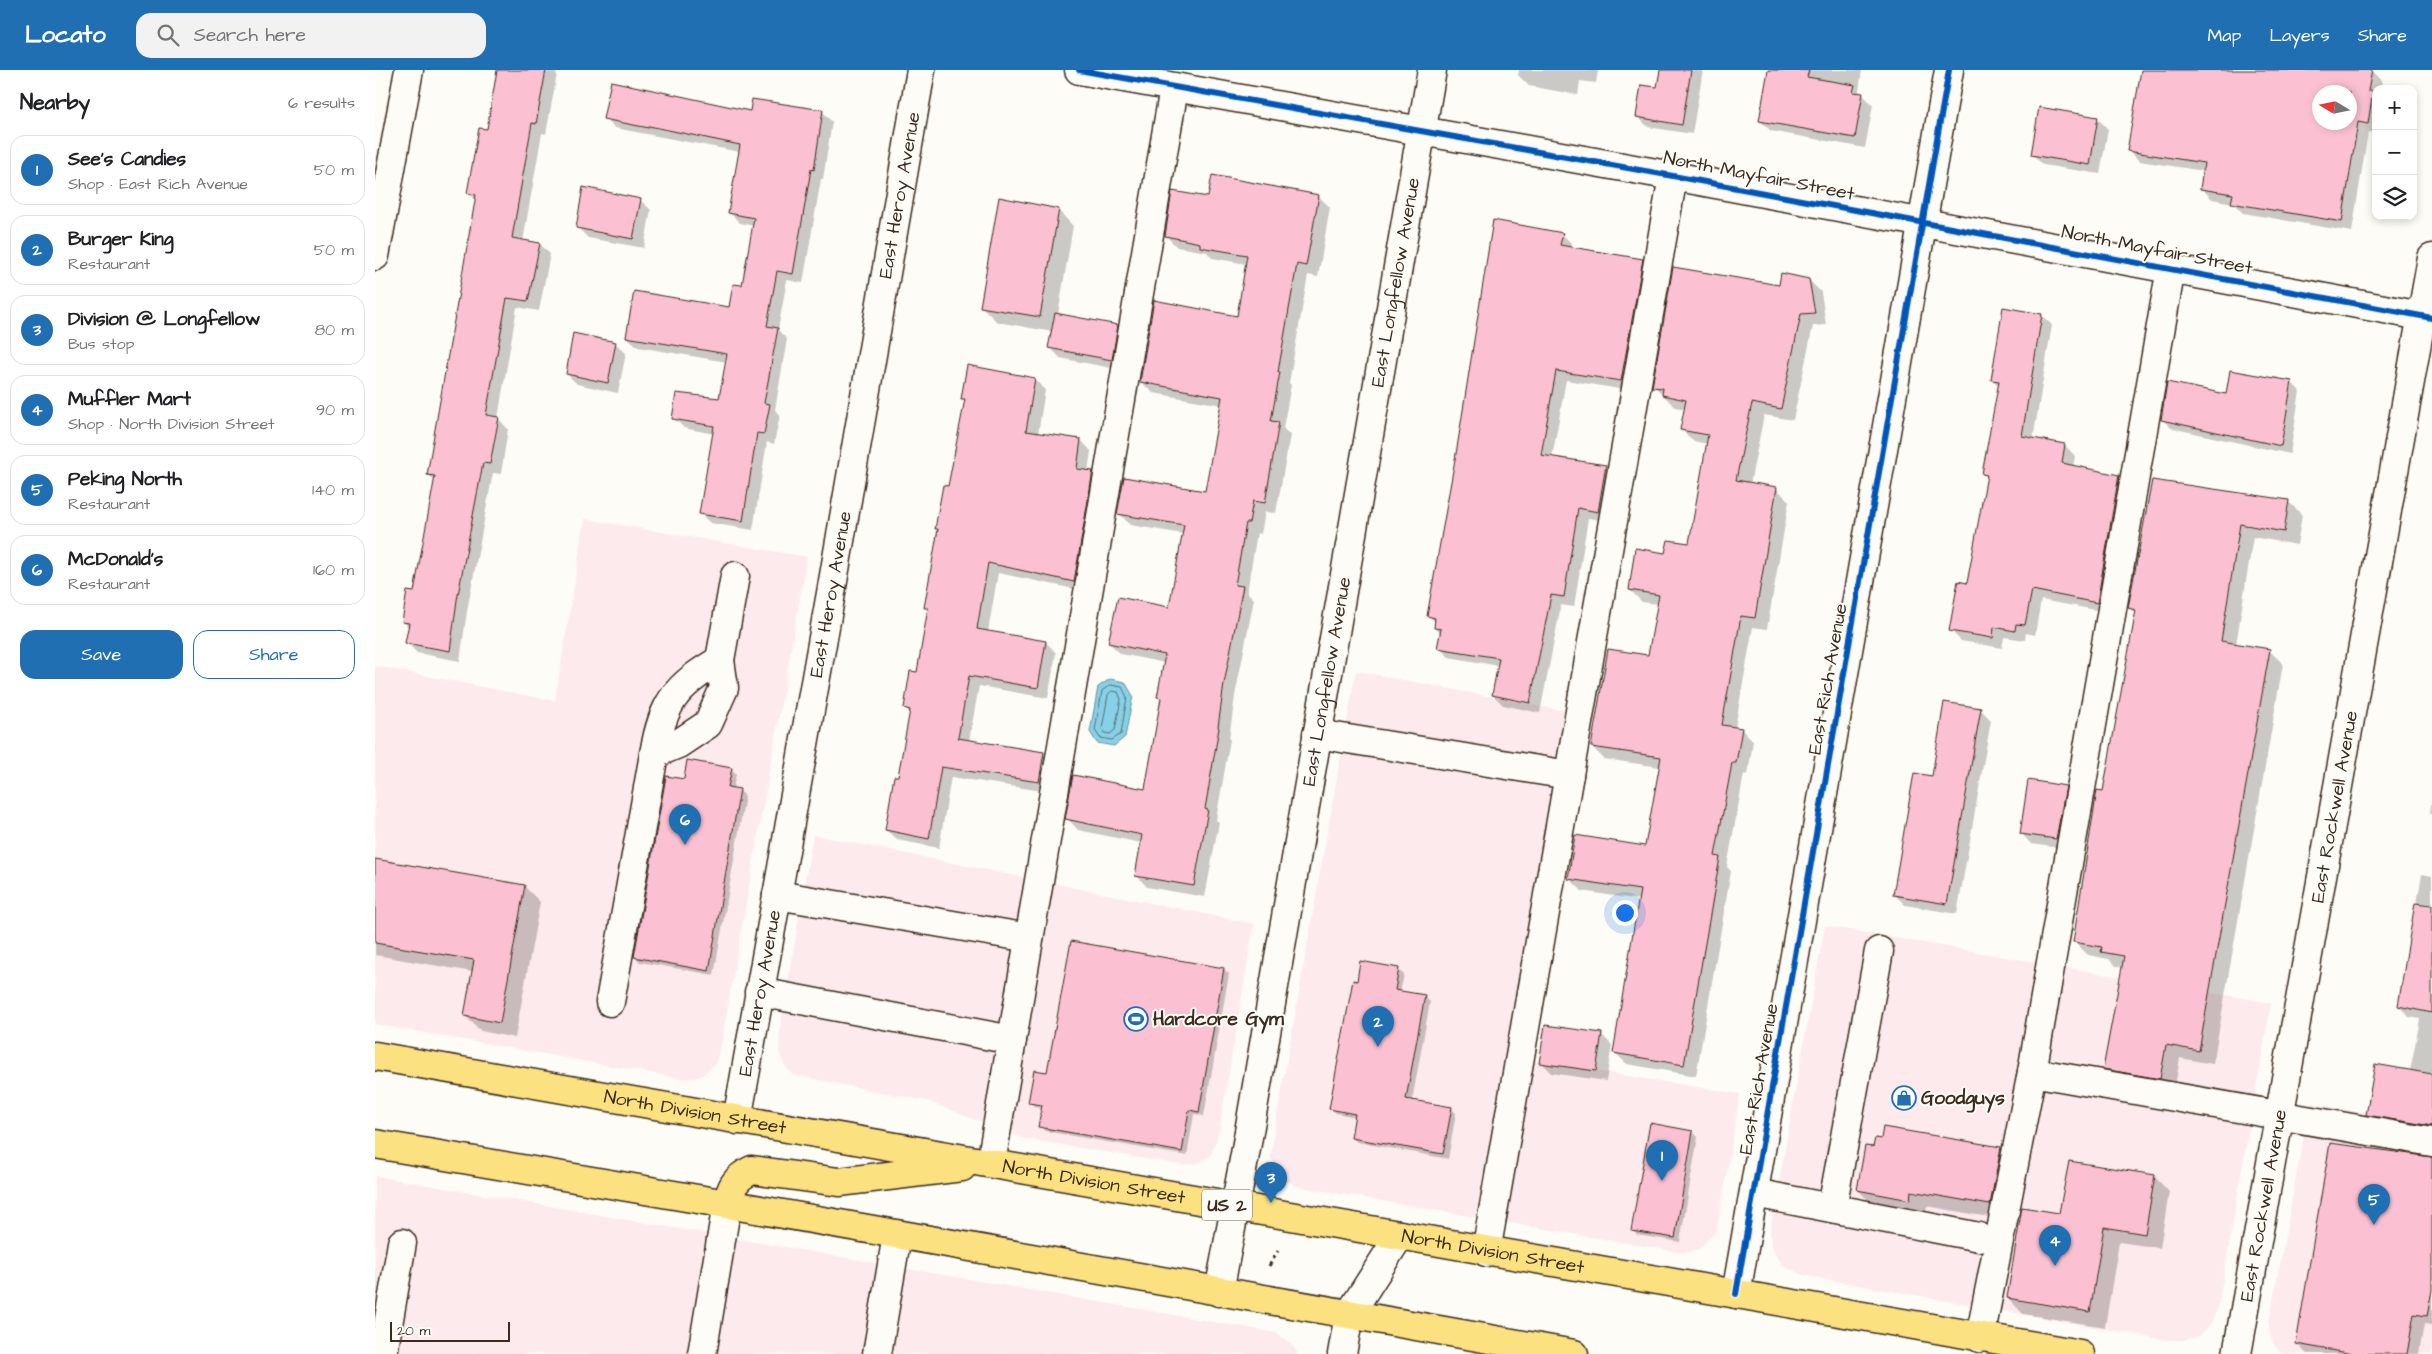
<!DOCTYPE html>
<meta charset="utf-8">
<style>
body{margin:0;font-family:"Architects Daughter",sans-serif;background:#f2f2f2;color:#202124}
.controls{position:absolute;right:15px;top:15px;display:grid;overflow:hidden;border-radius:10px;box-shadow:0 2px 8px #0003}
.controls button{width:45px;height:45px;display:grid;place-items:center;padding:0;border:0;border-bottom:1px solid #e0e0e0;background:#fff;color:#202124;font:25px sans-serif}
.compass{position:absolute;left:1937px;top:15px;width:45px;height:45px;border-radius:50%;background:#fff;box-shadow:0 2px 8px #0003;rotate:280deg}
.scale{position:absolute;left:15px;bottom:12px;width:120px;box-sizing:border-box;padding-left:5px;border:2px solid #3b2a1e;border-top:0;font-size:14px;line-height:18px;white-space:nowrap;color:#3b2a1e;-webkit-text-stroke:4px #fdfcf7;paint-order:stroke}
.you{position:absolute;left:1249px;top:842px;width:18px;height:18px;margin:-12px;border:4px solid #fff;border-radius:50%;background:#1a73e8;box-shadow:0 0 0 8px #1a73e833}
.badge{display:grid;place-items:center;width:32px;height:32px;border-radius:50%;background:#1f6fb2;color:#fff;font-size:16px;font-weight:700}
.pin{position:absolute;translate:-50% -41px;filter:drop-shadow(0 1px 2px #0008)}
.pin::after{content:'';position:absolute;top:26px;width:18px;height:15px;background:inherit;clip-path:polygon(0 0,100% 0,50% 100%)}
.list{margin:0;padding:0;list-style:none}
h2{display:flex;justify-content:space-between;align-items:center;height:65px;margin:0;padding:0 20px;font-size:21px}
h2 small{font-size:16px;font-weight:400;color:#757577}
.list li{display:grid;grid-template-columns:32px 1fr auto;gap:15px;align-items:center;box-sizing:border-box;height:70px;margin:0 10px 10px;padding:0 10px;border:1px solid #e0e0e0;border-radius:15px}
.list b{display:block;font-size:19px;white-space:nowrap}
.list p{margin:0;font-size:16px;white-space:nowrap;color:#757577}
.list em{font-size:16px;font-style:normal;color:#757577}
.actions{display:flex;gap:10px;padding:15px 20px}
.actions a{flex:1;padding:11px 0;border:1px solid #1f6fb2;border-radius:15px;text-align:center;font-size:18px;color:#1f6fb2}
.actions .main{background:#1f6fb2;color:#fff}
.icon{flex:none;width:28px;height:28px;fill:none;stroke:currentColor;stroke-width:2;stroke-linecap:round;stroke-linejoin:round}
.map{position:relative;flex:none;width:2057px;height:1284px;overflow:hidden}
header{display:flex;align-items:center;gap:30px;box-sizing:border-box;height:70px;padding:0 25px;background:#1f6fb2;color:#fff}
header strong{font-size:24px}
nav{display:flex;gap:28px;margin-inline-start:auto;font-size:18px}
.search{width:350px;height:45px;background:#f2f2f2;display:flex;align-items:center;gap:12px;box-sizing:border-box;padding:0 18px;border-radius:15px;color:#757577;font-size:19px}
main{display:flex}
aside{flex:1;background:#fff}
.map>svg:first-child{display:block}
.built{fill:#fceaec}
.water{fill:#87d1e8;stroke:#698e97}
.shadow{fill:#0003;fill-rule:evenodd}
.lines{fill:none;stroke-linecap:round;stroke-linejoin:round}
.shore{stroke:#596d6f;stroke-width:1}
.building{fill:#fbc1d2;stroke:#3b2a1e;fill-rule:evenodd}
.minor-casing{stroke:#3b2a1e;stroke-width:31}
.major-casing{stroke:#3b2a1e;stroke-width:31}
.path{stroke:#3b2a1e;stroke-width:3;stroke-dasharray:4 4;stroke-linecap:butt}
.minor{stroke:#fdfcf7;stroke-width:28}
.major{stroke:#fbe180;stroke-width:28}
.cycleway-casing{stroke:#fdfcf7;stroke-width:9}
.cycleway{stroke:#0057b8;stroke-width:6}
.labels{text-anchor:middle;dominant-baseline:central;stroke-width:4;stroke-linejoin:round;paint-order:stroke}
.shield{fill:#fdfcf7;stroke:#75695f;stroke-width:1}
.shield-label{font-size:18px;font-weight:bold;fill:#3b2a1e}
.street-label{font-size:19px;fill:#3b2a1e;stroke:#fdfcf7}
.poi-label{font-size:19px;font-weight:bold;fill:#3b2a1e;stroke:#fdfcf7;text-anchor:start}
</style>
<header>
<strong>Locato</strong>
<div class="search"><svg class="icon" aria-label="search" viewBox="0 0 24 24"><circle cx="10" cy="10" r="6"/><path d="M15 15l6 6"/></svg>Search here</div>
<nav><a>Map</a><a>Layers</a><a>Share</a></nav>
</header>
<main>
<aside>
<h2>Nearby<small>6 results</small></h2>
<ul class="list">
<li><span class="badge">1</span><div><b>See's Candies</b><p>Shop · East Rich Avenue</p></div><em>50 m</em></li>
<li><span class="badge">2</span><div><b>Burger King</b><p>Restaurant</p></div><em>50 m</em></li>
<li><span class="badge">3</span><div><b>Division @ Longfellow</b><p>Bus stop</p></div><em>80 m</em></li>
<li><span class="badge">4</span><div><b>Muffler Mart</b><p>Shop · North Division Street</p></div><em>90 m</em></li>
<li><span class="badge">5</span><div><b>Peking North</b><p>Restaurant</p></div><em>140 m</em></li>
<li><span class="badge">6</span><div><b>McDonald's</b><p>Restaurant</p></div><em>160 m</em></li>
</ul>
<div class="actions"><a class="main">Save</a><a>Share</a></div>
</aside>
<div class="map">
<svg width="2057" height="1284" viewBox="0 0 2057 1284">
<rect width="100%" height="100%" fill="#fdfcf7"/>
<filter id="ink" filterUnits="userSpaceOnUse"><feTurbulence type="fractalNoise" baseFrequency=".02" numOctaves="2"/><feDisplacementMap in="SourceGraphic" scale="10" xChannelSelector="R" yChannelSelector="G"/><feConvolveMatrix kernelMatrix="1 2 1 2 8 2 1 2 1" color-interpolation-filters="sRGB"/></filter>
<g filter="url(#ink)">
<!-- built -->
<g class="built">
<path d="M210,449L432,487L346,975L340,994L325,1007L309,1009L0,954V596L180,631Z"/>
<path d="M981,601L1215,646L1153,990L1365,1024L1342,1160L1324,1179L1313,1182H1304L921,1116L908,1108L900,1096L896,1087L898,1069Z"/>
<path d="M438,765L879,854L844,1061L836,1085L825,1093L807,1095L647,1068L553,1031L418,1005L410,996L404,981L405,959Z"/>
<path d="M1450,856L1896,933L1843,1237L1835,1254L1825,1266L1808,1270H1792L1428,1205L1410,1197L1401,1186L1397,1177L1395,1163Z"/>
<path d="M1935,1033L2057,1055V1284H1909L1900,1276L1895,1265L1894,1253Z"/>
<path d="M0,1106L902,1263L918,1276L923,1284H0Z"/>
</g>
<!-- water -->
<path class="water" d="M735,609L750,612L758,626L750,667L739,676L722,673L715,662L723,617Z"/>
<!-- shadow -->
<g class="shadow">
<path d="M123,0H178L182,4L171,64L167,63L148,171L165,174L175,184L164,241L142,237L123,348L133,359L126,404L118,403L92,541L85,591L42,583L32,573L34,558L28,551L40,524L60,411L53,404L101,131L94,123L113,61Z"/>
<path d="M1144,0H1223L1221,13L1205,11L1203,25L1154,16L1143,5Z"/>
<path d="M1286,0H1328L1317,64L1273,57L1262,46L1283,18Z"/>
<path d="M1394,0H1487L1484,21L1498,35L1490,78L1396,61L1385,51Z"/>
<path d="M1766,0H1996L2007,11L2006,19H2001V63L1993,62L1977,162L1868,143L1858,133L1837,129L1826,118L1829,101L1764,91L1754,80L1768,0ZM1944,22H1974V52H1944Z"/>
<path d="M447,41L457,52L448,109H446L428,213L412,210L403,260L412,269L400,340L405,345L399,374L392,372L378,460L335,453L325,443L339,364L309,358L299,348L345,329L352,292L263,277L252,267L355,238L368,216L379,156L365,153L355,143L365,82L240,58L230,48Z"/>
<path d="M1722,48L1733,59L1725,104L1668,95L1657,84Z"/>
<path d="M943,126L955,137L943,207L933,205L914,313L916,315L908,358L915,365L901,443L890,442L886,464L882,463L872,522L879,529L860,626L854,669L855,670L841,750L844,752L830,827L772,817L761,805L766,773L703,760L692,748L771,721L787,630L784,627L790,593L746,584L734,573L795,539L808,464L755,455L744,443L831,423L847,335L778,323L766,312L863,247L872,194L837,188L832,182L802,177L791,166L834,128Z"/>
<path d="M265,130L276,140L269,178L213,168L202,157Z"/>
<path d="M683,140L698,156L683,245L742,256L753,267L747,300L685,288L675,277L678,262L622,252L606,236Z"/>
<path d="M1187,164L1197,174L1196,178L1267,191L1277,201L1256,321L1191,310L1177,388L1230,397L1241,407L1233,451L1213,448L1199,537L1186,535L1165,643L1128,635L1118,625L1124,596L1074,587L1064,577L1066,564L1060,558L1061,553L1054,546Z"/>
<path d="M1434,210L1446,222L1451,255L1438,256L1418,350L1389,345L1375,414L1402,419L1414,431L1392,559L1378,557L1360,658L1366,659L1378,671L1373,705L1369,704L1352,797L1356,801L1321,1006L1252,994L1239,982L1265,830L1207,821L1194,808L1271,777L1285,697L1229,689L1217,677L1274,586L1283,534L1267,532L1255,520L1291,485L1315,474L1333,374L1318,371L1306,359L1310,339L1300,337L1279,316L1405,217Z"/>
<path d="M1666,245L1677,255L1658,370L1690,375L1700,386L1698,397L1744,406L1754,417L1732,542L1666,530L1660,565L1651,563L1650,570L1629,567L1627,578L1586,571L1576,561L1593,514L1613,408L1609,404L1624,316L1617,309Z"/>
<path d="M240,273L251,283L243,323L202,314L192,304Z"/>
<path d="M593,296L660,310L670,320L663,364L706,370L716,381L713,402L717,403L728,413L709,521L623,503L613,562L671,572L681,583L673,628L604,616L594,671L668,683L679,694L674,722L576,707L564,778L522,770L511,760L524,708L536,644L530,638L543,604L554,541L550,537L564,461L562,458L574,418L591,332L587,328Z"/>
<path d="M1916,312L1925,321L1915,384L1796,358L1787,349L1852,326Z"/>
<path d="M1778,411L1913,431L1927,445L1922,475L1878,467L1861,575L1894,580L1908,594L1838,994L1805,988L1799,1022L1743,1012L1730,998L1748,897L1741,896L1734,889L1713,885L1699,871L1761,545L1754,538Z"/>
<path d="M1605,639L1616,650L1582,844L1530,835L1520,825L1558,707Z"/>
<path d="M356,699L361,704L358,719L365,721L370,726L339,905L265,892L260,887Z"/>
<path d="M1690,717L1701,727L1692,779L1656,774L1646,763Z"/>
<path d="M2057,728V745L2055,742Z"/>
<path d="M0,790L149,816L165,832L140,968L106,961L90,946L98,902L0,885Z"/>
<path d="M2047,804L2057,806V1064L2003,1055L1993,1044L2035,1001L2045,949L2034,947L2024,936Z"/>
<path d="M849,899L854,904L829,1046L819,1044L812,1086L670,1061L665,1056L667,1039L660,1037L655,1032L673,1003Z"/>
<path d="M1024,900L1029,905L1025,922L1050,927L1055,932L1037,1031L1076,1038L1081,1043L1073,1089L982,1072L977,1067L981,1047L961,1043L956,1038L983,912Z"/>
<path d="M1226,964L1237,975L1231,1011L1176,1003L1165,992Z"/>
<path d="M1318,1062L1323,1067L1305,1172L1262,1165L1257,1160Z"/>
<path d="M1987,1077L2057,1088V1255L2049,1254L2044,1284H1932L1922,1274Z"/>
<path d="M1625,1078L1641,1094L1630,1150L1552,1136L1550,1145L1499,1136L1483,1120L1499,1079Z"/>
<path d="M1779,1106L1794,1122L1785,1178L1744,1172L1730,1257L1648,1244L1633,1228L1685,1145Z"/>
</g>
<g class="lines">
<!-- shore -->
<g class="shore">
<path d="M736,615L747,617L752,627L746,664L737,670L725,668L720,660L727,621Z"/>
<path d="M737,621L743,622L746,629L740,660L735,664L729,663L727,659L733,625Z"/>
</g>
</g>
<!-- building -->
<g class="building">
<path d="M122,0H171L161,54L157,53L137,168L165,173L153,231L132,228L111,345L124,347L115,394L108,393L82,530L75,581L30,573L34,553L27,552L32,521L39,522L60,406L52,405L101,125L92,123L104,58L112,59Z"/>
<path d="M1285,0H1316L1307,55L1261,47L1266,15L1282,17Z"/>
<path d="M1393,0H1434L1432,7L1480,15L1478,22L1488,23L1480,68L1384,51Z"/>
<path d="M1766,0H1997L1993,21H1998L1993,54L1983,52L1967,152L1856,133L1858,124L1825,119L1829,93L1752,81ZM1944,22H1974V52H1944Z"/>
<path d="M236,11L375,41L377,29L448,40L439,100L436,99L418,204L402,201L392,256L403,258L389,333L395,334L389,364L382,363L368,451L324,444L339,356L297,349L301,323L344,328L352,284L251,267L259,221L354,237L358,214L367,215L379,148L353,143L365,75L274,56V58L228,49Z"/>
<path d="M1664,37L1723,47L1715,95L1656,85Z"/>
<path d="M837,105L944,125L931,196L922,194L903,302H905L896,351L904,352L890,433L878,431L874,453H871L860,515L868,516L849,614L843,657L844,658L830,739L833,740L819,816L760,806L767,765L690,749L698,705L770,719L786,628L782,627L790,585L733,573L743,527L794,537L809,455L742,444L749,407L830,421L847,327L765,312L779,230L862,246L872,185L825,177V173L790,166L797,121L833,127Z"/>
<path d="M208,117L266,129L258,169L201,158Z"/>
<path d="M624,127L684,139L665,247L605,237Z"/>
<path d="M1118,150L1188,163L1185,175L1268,189L1246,311L1181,301L1166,385L1231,395L1223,442L1203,438L1189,527L1176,525L1155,633L1117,625L1124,588L1062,578L1066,559L1059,558L1060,548L1052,546L1082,378Z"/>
<path d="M1298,197L1404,215L1406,203L1434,209L1440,243L1426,244L1406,339L1377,333L1361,410L1402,417L1380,548L1366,546L1347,655L1367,658L1361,693H1357L1340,786L1345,787L1309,995L1238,983L1265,820L1193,809L1200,765L1270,776L1286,687L1216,677L1233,579L1273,585L1284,525L1254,520L1260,478L1290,483L1293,470L1314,473L1333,365L1305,360L1311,330L1287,325L1288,318L1277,317Z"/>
<path d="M1628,237L1667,244L1647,366L1690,374L1687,393L1744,405L1722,533L1657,520L1650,555L1641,554L1640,561L1619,557L1618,568L1574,561L1583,511L1592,513L1612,405L1607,404L1624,311L1616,310Z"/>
<path d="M680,243L743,255L737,290L673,278Z"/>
<path d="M198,263L241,272L233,313L191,304Z"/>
<path d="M592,295L660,308L651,361L706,369L702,399L718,401L699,512L613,493L602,559L671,571L663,618L594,606L583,668L669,682L664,712L566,697L554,769L510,760L519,706H523L535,640L529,638L535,601L542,602L553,538H549L563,459H560L568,415L573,416L590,329H586Z"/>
<path d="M1855,300L1917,311L1906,376L1786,350L1792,312L1851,324Z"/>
<path d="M1777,410L1914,430L1909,462L1865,454L1846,571L1895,579L1824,981L1791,975L1785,1009L1728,999L1749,886L1726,882L1727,877L1698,872L1722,720L1728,721L1761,540L1753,538Z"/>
<path d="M1569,632L1606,638L1572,834L1518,825L1539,703L1557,706Z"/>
<path d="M312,690L357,698L353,717L365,719L334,901L259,887L291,706L309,709Z"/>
<path d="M1653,710L1691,716L1681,769L1645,764Z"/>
<path d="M0,789L150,815L125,953L89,946L99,890L0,873Z"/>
<path d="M2040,833L2057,835V943L2023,936Z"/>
<path d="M696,871L849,898L824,1042L814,1040L807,1082L663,1057L667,1035L653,1033L659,1000L672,1002Z"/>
<path d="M985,891L1024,898L1020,920L1050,925L1031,1029L1077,1037L1068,1084L976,1068L980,1044L954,1039L978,910L982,911Z"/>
<path d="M1170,955L1227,963L1221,1001L1164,993Z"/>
<path d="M2000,994L2057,1004V1056L1991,1045Z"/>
<path d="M1275,1053L1318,1061L1300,1168L1256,1161Z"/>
<path d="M1508,1057L1626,1077L1615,1135L1536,1121L1535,1130L1482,1120L1490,1076L1498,1077L1500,1068L1506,1069Z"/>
<path d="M1955,1073L2057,1087V1220L2052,1246L2039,1244L2032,1284H1978L1921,1274Z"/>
<path d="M1694,1091L1780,1105L1770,1164L1729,1157L1715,1242L1632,1228L1647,1137L1684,1143Z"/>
</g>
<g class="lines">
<!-- minor casing -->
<g class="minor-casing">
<g id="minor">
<path d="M704,0L1298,106L2057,248"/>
<path d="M0,186L34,0"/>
<path d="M942,664L1194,705"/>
<path d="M279,684C288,632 301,616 345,590"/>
<path d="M402,825L654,868"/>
<path d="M384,922L637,970"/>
<path d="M235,932L279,684L303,674L333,654L349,618L345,590L360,506"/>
<path d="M1657,1002L2057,1072"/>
<path id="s1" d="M362,1050L456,523L546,0"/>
<path d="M616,1093L799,18"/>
<path d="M1379,1123L1604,1167"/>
<path d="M1457,1138L1504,881"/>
<path d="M1111,1182L1298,106"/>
<path id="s2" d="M844,1222L871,1079L1057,0"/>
<path d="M1361,1224L1574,0"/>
<path d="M1605,1268L1657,1002L1796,198"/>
<path d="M8,1284L27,1173"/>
<path d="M327,1284L352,1134"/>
<path d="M502,1284L522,1165"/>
<path d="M967,1284L974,1245L1025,1165"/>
<path id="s3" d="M1862,1284L2057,188"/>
</g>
</g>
<!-- major casing -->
<g class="major-casing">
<g id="major">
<path id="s4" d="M0,986L1705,1284"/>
<path d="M0,1074L352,1134L1199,1284"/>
<path d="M352,1134C356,1117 360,1108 377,1100L464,1112L587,1097"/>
</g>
</g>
<!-- path -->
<path class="path" d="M894,1196L903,1181"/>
<!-- minor -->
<use href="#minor" class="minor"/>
<!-- major -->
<use href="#major" class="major"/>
<!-- cycleway casing -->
<g class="cycleway-casing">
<g id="cycleway">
<path d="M704,0L1298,106L2057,248"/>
<path d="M1361,1224L1574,0"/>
</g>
</g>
<!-- cycleway -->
<use href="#cycleway" class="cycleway"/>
</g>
</g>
<!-- icons -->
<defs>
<g id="stadium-ring" transform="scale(1.25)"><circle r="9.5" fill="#fdfcf7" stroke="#1f6fb2" stroke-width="1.5"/><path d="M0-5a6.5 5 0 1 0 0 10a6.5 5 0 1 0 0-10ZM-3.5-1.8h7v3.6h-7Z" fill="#1f6fb2"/></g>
<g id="shop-ring" transform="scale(1.25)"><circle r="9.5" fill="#fdfcf7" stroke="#1f6fb2" stroke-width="1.5"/><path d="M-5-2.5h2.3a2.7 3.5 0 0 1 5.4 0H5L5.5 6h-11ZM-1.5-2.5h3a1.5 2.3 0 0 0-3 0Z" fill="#1f6fb2"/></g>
</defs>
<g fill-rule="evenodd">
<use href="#stadium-ring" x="761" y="949"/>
<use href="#shop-ring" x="1529" y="1028"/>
</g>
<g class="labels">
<!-- shield labels -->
<rect class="shield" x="827" y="1119.5" width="50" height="31" rx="4"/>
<g class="shield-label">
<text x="852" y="1135">US 2</text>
</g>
<!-- street labels -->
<g class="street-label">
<text transform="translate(1384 106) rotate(11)">North Mayfair Street</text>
<text stroke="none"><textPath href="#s1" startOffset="939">East Heroy Avenue</textPath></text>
<text transform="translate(1782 180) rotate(11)">North Mayfair Street</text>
<text stroke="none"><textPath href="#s2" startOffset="1025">East Longfellow Avenue</textPath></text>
<text stroke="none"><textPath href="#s1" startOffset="534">East Heroy Avenue</textPath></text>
<text transform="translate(1453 609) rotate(-80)">East Rich Avenue</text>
<text stroke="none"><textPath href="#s2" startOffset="620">East Longfellow Avenue</textPath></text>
<text stroke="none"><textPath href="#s3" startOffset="556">East Rockwell Avenue</textPath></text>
<text stroke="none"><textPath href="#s1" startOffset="129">East Heroy Avenue</textPath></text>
<text transform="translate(1384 1009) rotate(-80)">East Rich Avenue</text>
<text stroke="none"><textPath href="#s4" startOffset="325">North Division Street</textPath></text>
<text stroke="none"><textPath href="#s4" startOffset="730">North Division Street</textPath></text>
<text stroke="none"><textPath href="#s3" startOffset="151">East Rockwell Avenue</textPath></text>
<text stroke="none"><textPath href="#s4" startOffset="1135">North Division Street</textPath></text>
</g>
<!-- poi labels -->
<g class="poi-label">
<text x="778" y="949">Hardcore Gym</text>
<text x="1546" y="1028">Goodguys</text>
</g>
</g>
</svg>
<div class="controls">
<button>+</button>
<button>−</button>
<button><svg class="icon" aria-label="layers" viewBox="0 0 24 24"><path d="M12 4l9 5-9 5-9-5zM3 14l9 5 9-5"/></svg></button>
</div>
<svg class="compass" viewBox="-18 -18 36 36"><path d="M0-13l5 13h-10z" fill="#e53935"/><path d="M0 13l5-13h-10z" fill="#757577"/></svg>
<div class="scale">20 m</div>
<div class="you"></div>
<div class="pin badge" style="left:1287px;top:1111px">1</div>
<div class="pin badge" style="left:1003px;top:977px">2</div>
<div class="pin badge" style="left:896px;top:1133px">3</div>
<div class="pin badge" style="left:1680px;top:1196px">4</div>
<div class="pin badge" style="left:1999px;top:1155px">5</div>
<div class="pin badge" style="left:310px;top:775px">6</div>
</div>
</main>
